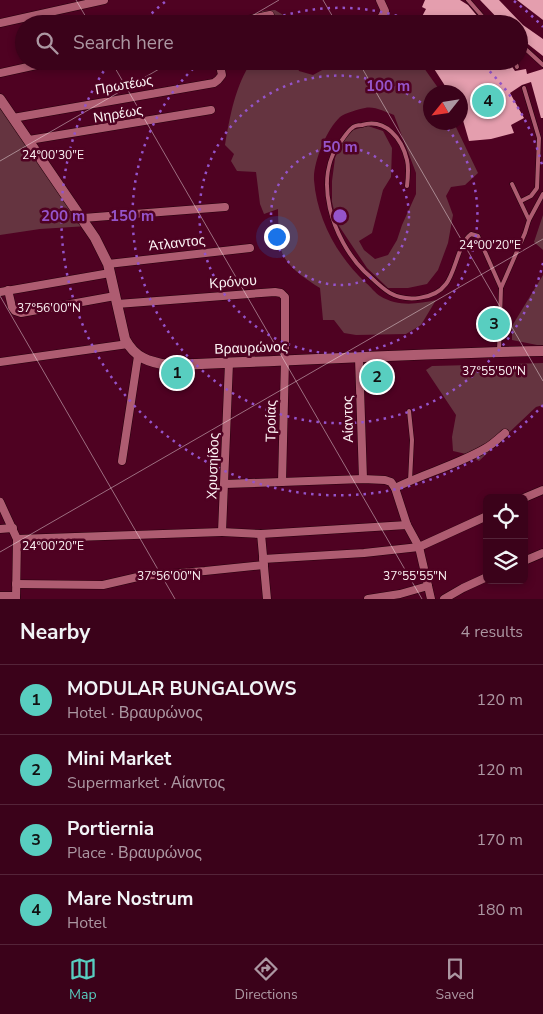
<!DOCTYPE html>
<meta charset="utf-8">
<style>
body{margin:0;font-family:"Nunito Sans",sans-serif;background:#420c23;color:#f1f3f6}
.controls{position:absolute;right:15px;bottom:15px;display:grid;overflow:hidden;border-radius:8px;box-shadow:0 2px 8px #0003}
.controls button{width:45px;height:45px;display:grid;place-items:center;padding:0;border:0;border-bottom:1px solid #542439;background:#3b021a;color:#f1f3f6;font:25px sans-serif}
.compass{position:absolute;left:423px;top:85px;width:45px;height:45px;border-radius:50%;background:#3b021a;box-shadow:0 2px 8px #0003;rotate:240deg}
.you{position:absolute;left:276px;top:236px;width:18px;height:18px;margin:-12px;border:4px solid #fff;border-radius:50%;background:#1a73e8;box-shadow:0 0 0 8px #1a73e833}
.badge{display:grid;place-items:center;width:32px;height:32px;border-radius:50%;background:#58cec0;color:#111;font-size:16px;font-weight:700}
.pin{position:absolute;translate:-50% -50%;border:2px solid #fff;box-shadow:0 1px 5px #0006}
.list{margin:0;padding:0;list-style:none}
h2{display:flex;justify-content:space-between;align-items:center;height:65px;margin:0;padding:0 20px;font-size:21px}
h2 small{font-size:16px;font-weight:400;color:#ac97a2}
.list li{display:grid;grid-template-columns:32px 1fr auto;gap:15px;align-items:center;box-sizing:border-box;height:70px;padding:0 20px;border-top:1px solid #542439}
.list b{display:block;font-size:19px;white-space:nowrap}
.list p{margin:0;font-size:16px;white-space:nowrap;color:#ac97a2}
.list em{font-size:16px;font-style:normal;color:#ac97a2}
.icon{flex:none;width:28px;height:28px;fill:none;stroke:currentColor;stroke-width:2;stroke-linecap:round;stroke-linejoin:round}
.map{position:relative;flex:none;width:543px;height:599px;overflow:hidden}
.search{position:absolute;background:#3b021a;box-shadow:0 2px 8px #0003;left:15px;right:15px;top:15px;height:55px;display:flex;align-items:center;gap:12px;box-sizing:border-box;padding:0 18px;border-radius:28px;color:#ac97a2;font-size:19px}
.sheet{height:345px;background:#3b021a}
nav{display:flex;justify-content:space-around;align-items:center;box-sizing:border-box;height:70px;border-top:1px solid #542439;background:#3b021a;font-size:14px;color:#ac97a2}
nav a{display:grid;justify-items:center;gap:2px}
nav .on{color:#58cec0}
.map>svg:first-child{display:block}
.green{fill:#653440}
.building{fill:#e49eae}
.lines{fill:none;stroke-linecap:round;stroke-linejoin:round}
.service-casing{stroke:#26020d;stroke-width:5}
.minor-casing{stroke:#26020d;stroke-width:9}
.secondary-casing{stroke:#26020d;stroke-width:11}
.service{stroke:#ae5c71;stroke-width:4}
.minor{stroke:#ae5c71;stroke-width:8}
.secondary{stroke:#ae5c71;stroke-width:10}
.ticks{fill:none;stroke:#fcf2f4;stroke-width:1;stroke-opacity:0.45}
.ring{fill:none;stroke:#9554ca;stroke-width:2.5;stroke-dasharray:2.5 5}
.labels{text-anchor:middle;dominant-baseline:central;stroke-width:5;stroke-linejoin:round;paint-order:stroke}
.street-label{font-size:14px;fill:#fcf2f4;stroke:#4f0222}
.ticks-label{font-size:12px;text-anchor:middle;fill:#fcf2f4;stroke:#4f0222;stroke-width:5;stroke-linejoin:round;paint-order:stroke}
.centre{fill:#9554ca;stroke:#4f0222;stroke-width:2.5}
.ring-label{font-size:15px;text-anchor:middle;font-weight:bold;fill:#9554ca;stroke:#4f0222;stroke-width:5;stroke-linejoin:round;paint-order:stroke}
</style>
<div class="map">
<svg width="543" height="599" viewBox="0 0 543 599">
<rect width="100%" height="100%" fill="#4f0222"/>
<!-- green -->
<g class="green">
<path d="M275,10L298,24H263L262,11Z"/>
<path d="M252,61H295L299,71L313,75L335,63L344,65L346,61H419L441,92H430V122L454,123L478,173L465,185L451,187L446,196L453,215L448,243L438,270L427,284L408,288H388L367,268L337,223L332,202V181L335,158L342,142L353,130L368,126L383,131L392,148L391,177L383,190L372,233L359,241L364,250L375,259L388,255L397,240L402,225L416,194V173L394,115C385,112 375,106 365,108C359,109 345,113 340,117C327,129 313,162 314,180C317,219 337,256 366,283C371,287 375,293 380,296C398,307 417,304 436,300L421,325L406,334L356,335L344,333L334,320H323L320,288C307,280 292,270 284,257C279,249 278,219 278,209L264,214L260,204L256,172L237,171L231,161L234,154L225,145C230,116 235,86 252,61Z"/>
<path d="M0,99L88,226L40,229L0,235Z"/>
<path d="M543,215V250L534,242Z"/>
<path d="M543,275V345H537L512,340V326Z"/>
<path d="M543,363V405L536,407L479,461L466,454L453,451L452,437L456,415L426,370L432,366Z"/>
</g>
<!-- building -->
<g class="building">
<path d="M425,0H460L468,5L484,24H418L426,9L422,7Z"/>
<path d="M480,0H499L523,25L543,39V56L519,37V24H503Z"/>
<path d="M517,0H543V20Z"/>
<path d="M429,61H508L515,71L526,69L527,74L543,69V118H541L531,82L522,85L510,93L524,118L511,125L514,133L491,139L469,141L460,110V92H449Z"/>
<path d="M384,364V389H370V365Z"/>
</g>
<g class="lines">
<!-- service casing -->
<g class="service-casing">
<g id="service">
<path d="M468,0L489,24"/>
<path d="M519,43L543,65"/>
<path d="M515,61L517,67"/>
<path d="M512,184L529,220"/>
<path d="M407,186C408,177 409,168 407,160C402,139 386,118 362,125C359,125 354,126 352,128C348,131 345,136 342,140C311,177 333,240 364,271C372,278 381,288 390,293C406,302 434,300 446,284C456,271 458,244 471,234L478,236L501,288"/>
<path d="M521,201L531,196L537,188L539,138L524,88"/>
<path d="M499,351L501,288L525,233L529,220L543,194"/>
<path d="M409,411L412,440L410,481"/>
</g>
</g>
<!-- minor casing -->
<g class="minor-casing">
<g id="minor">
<path d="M0,23L104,0"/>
<path d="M228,24L270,15"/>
<path d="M368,24L381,18L385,11L380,0"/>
<path d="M0,73L55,61"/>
<path d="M13,118L214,83L218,80L222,75L219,61"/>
<path d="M29,140L211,110"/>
<path d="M83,218L225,207"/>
<path d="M108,264L250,248"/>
<path d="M8,290L12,307L15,311L21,313L115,296"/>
<path d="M0,292L110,273"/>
<path d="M117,304L275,292L281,293L285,297V361L282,482"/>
<path d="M359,358L363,479"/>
<path d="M0,362L128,344"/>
<path d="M229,363L222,532L261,534"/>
<path d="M122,461L138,356"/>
<path d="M225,484L363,479L385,480L391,482L395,488L407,525L419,547L431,599"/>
<path d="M395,488C425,473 457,465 486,448C493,444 499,438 505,433"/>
<path d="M524,498L543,490"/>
<path d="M0,502L17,539L16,599"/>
<path d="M0,529L13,528"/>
<path d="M17,539L222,532"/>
<path d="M263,559L364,553L419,547L487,516"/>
<path d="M524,561L543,553"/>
<path d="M16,584L103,585L142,576L205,571L264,565"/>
<path d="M0,596H16"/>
<path d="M267,599L261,534L407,525"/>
<path d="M368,599L400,594L428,586"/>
<path d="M444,599L463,588L487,577"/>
</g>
</g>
<!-- secondary casing -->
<g class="secondary-casing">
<path id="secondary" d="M0,99L95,238L108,264L125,339C135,358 149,362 168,365C293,361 418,353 543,351"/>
</g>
<!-- service -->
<use href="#service" class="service"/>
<!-- minor -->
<use href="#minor" class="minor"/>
<!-- secondary -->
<use href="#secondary" class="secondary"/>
</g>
<!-- ticks -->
<path class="ticks" d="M76,0L90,24M323,0L337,24M238,24L279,0M111,61L422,599M358,61L543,381M0,161L173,61M0,296L175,599M0,552L543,239"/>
<!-- distance rings -->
<g class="ring">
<circle cx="340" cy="216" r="69"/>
<path d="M443 123A139 139 0 1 1 430 110"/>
<path d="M543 263A208 208 0 1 1 201 61M262 23A208 208 0 0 1 418 23M479 61A208 208 0 0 1 543 169"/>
<path d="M543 405A277 277 0 0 1 109 63M141 24A277 277 0 0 1 166 1M514 1A277 277 0 0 1 543 27"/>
</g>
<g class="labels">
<!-- street labels -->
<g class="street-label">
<text transform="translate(124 85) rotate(-10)">Πρωτέως</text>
<text transform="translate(118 114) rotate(-10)">Νηρέως</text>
<text transform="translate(177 243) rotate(-6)">Άτλαντος</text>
<text transform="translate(233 282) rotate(-4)">Κρόνου</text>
<text transform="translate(251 348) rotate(-2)">Βραυρώνος</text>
<text transform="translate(348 419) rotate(-91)">Αίαντος</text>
<text transform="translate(271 421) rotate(-89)">Τροίας</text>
<text transform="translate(213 466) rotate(-88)">Χρυσηίδος</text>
</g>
</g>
<g class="ticks-label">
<text x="53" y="159">24°00'30"E</text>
<text x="490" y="249">24°00'20"E</text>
<text x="49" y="312">37°56'00"N</text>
<text x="494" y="375">37°55'50"N</text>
<text x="53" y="550">24°00'20"E</text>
<text x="169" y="580">37°56'00"N</text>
<text x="415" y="580">37°55'55"N</text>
</g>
<circle cx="340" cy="216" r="8" class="centre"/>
<g class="ring-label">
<text x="388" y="91">100 m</text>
<text x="340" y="152">50 m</text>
<text x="63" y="221">200 m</text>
<text x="132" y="221">150 m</text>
</g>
</svg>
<div class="controls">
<button><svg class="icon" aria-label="locate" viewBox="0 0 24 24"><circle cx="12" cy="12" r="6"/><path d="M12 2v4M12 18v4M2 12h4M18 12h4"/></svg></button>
<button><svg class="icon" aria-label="layers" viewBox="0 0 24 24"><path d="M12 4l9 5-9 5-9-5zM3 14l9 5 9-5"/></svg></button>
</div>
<svg class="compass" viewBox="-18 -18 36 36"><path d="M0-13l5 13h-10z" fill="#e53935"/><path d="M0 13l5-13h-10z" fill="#ac97a2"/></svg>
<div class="you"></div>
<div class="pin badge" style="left:177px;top:373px">1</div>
<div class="pin badge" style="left:377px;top:377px">2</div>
<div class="pin badge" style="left:494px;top:324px">3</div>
<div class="pin badge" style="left:488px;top:101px">4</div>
<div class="search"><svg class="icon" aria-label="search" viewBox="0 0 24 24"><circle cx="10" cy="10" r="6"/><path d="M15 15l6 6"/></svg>Search here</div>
</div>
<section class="sheet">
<h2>Nearby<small>4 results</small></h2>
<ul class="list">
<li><span class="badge">1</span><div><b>MODULAR BUNGALOWS</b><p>Hotel · Βραυρώνος</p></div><em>120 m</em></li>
<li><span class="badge">2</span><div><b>Mini Market</b><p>Supermarket · Αίαντος</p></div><em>120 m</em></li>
<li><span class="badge">3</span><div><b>Portiernia</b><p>Place · Βραυρώνος</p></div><em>170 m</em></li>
<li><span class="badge">4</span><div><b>Mare Nostrum</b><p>Hotel</p></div><em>180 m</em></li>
</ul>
</section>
<nav>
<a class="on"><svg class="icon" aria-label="map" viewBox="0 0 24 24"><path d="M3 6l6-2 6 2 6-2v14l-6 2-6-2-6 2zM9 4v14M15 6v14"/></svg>Map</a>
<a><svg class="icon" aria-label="directions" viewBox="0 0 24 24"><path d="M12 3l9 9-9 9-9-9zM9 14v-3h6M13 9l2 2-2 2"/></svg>Directions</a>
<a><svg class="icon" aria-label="saved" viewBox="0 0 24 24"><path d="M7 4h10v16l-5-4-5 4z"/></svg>Saved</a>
</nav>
